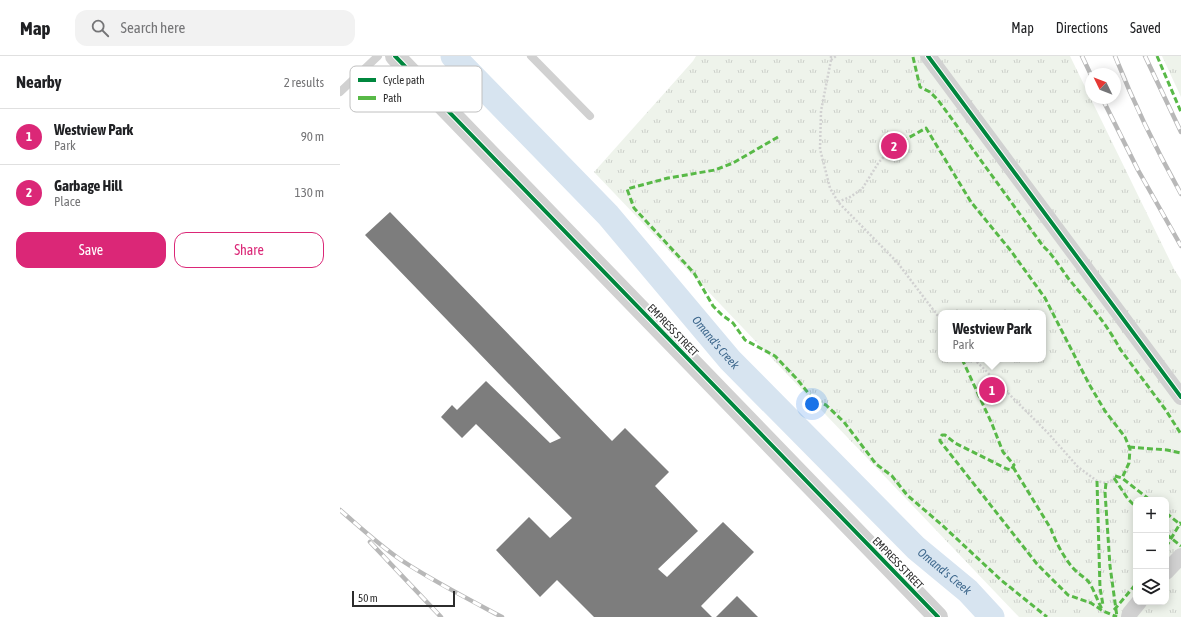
<!DOCTYPE html>
<meta charset="utf-8">
<style>
body{margin:0;font-family:"Asap Condensed",sans-serif;background:#f2f2f2;color:#202124}
.controls{position:absolute;right:12px;bottom:12px;display:grid;overflow:hidden;border-radius:8px;box-shadow:0 2px 10px #0003}
.controls button{width:36px;height:36px;display:grid;place-items:center;padding:0;border:0;border-bottom:1px solid #e0e0e0;background:#fff;color:#202124;font:20px sans-serif}
.compass{position:absolute;left:745px;top:12px;width:36px;height:36px;border-radius:50%;background:#fff;box-shadow:0 2px 10px #0003;rotate:313deg}
.scale{position:absolute;left:12px;bottom:10px;width:103px;box-sizing:border-box;padding-left:4px;border:2px solid #2c2c2c;border-top:0;font-size:11px;line-height:14px;white-space:nowrap;color:#2c2c2c;-webkit-text-stroke:3px #fff;paint-order:stroke}
.you{position:absolute;left:472px;top:348px;width:14px;height:14px;margin:-10px;border:3px solid #fff;border-radius:50%;background:#1a73e8;box-shadow:0 0 0 6px #1a73e833}
.badge{display:grid;place-items:center;width:26px;height:26px;border-radius:50%;background:#db2777;color:#fff;font-size:13px;font-weight:700}
.pin{position:absolute;translate:-50% -50%;border:2px solid #fff;box-shadow:0 1px 4px #0006}
.popup{position:absolute;left:598px;top:254px;width:108px;height:52px;box-sizing:border-box;display:grid;place-content:center;border-radius:8px;background:#fff;filter:drop-shadow(0 1px 3px #0005);font-size:13px;white-space:nowrap;color:#757577}
.popup b{font-size:15px;color:#202124}
.popup::after{content:'';position:absolute;left:50%;top:100%;margin-left:-8px;border:8px solid transparent;border-top-color:#fff}
.list{margin:0;padding:0;list-style:none}
h2{display:flex;justify-content:space-between;align-items:center;height:52px;margin:0;padding:0 16px;font-size:17px}
h2 small{font-size:13px;font-weight:400;color:#757577}
.list li{display:grid;grid-template-columns:26px 1fr auto;gap:12px;align-items:center;box-sizing:border-box;height:56px;padding:0 16px;border-top:1px solid #e0e0e0}
.list b{display:block;font-size:15px;white-space:nowrap}
.list p{margin:0;font-size:13px;white-space:nowrap;color:#757577}
.list em{font-size:13px;font-style:normal;color:#757577}
.actions{display:flex;gap:8px;padding:12px 16px}
.actions a{flex:1;padding:9px 0;border:1px solid #db2777;border-radius:12px;text-align:center;font-size:14px;color:#db2777}
.actions .main{background:#db2777;color:#fff}
.icon{flex:none;width:22px;height:22px;fill:none;stroke:currentColor;stroke-width:2;stroke-linecap:round;stroke-linejoin:round}
.map{position:relative;flex:none;width:841px;height:561px;overflow:hidden}
header{display:flex;align-items:center;gap:24px;box-sizing:border-box;height:56px;padding:0 20px;background:#fff;border-bottom:1px solid #e0e0e0}
header strong{font-size:19px}
nav{display:flex;gap:22px;margin-inline-start:auto;font-size:14px}
.search{width:280px;height:36px;background:#f2f2f2;display:flex;align-items:center;gap:10px;box-sizing:border-box;padding:0 14px;border-radius:12px;color:#757577;font-size:15px}
main{display:flex}
aside{flex:1;background:#fff}
.map>svg:first-child{display:block}
.grass{fill:url(#grass-tufts);fill-rule:evenodd}
.lines{fill:none;stroke-linecap:round;stroke-linejoin:round}
.river{stroke:#d7e4f0;stroke-width:25}
.building{fill:#7d7d7d}
.path{stroke:#d1d1d1;stroke-width:2.5;stroke-dasharray:2 2;stroke-linecap:butt}
.service{stroke:#d1d1d1;stroke-width:8}
.minor{stroke:#d1d1d1;stroke-width:16}
.tertiary{stroke:#d1d1d1;stroke-width:20}
.rail-casing{stroke:#b8b8b8;stroke-width:4.5}
.rail{stroke:#fff;stroke-width:3;stroke-dasharray:9;stroke-linecap:butt}
.quiet{stroke:#58b947;stroke-width:3;stroke-dasharray:6 3;stroke-linecap:butt}
.cycleway-casing{stroke:#fff;stroke-width:6}
.cycleway{stroke:#00873e;stroke-width:4}
.labels{text-anchor:middle;dominant-baseline:central;stroke-width:4;stroke-linejoin:round;paint-order:stroke}
.street-label{font-size:11px;fill:#2c2c2c;stroke:#fff}
.water-label{font-size:12px;font-style:italic;fill:#3d678c;stroke:#fff}
.key{fill:#fff;stroke:#c0c0c0;stroke-width:1}
.key-label{font-size:11px;fill:#2c2c2c}
</style>
<header>
<strong>Map</strong>
<div class="search"><svg class="icon" aria-label="search" viewBox="0 0 24 24"><circle cx="10" cy="10" r="6"/><path d="M15 15l6 6"/></svg>Search here</div>
<nav><a>Map</a><a>Directions</a><a>Saved</a></nav>
</header>
<main>
<aside>
<h2>Nearby<small>2 results</small></h2>
<ul class="list">
<li><span class="badge">1</span><div><b>Westview Park</b><p>Park</p></div><em>90 m</em></li>
<li><span class="badge">2</span><div><b>Garbage Hill</b><p>Place</p></div><em>130 m</em></li>
</ul>
<div class="actions"><a class="main">Save</a><a>Share</a></div>
</aside>
<div class="map">
<svg width="841" height="561" viewBox="0 0 841 561">
<defs>
<pattern id="grass-tufts" width="24" height="20" patternUnits="userSpaceOnUse"><rect width="24" height="20" fill="#eef3eb"/><path d="M3 7l-1-3M5 7V3M7 7l1-3M15 17l-1-3M17 17v-4M19 17l1-3" fill="none" stroke="#ccd0ca"/></pattern>
</defs>
<rect width="100%" height="100%" fill="#fff"/>
<!-- grass -->
<g class="grass">
<path d="M356,0H730L834,213L841,224V561H679L254,116L353,5ZM601,257H703V303H601ZM796,444H826V546H796Z"/>
<path d="M822,0H841V41Z"/>
</g>
<g class="lines">
<!-- river -->
<path class="river" id="s1" d="M113,0L268,159L390,304L576,492L628,535L652,561"/>
</g>
<!-- building -->
<g class="building">
<path d="M50,156L272,385L285,372L329,416L315,430L358,475L318,513L327,521L383,466L414,496L361,550L372,561H254L217,524L200,541L156,494L189,461L210,482L232,462L136,368L122,382L101,361L112,349L117,354L146,325L210,387L221,382L25,179Z"/>
<path d="M397,540L418,561H376Z"/>
</g>
<g class="lines">
<!-- path -->
<g class="path">
<path d="M491,0V4L481,55L480,93L490,132L498,146L557,206L601,264"/>
<path d="M491,4L496,0"/>
<path d="M498,146L510,141L522,133L539,106L554,90"/>
<path d="M634,303L709,378L738,411L757,425L766,427L772,424L776,418"/>
</g>
<!-- service -->
<g class="service">
<path d="M191,0L250,60"/>
<path d="M0,36L38,0"/>
</g>
<!-- minor -->
<g class="minor">
<path d="M588,0L841,341"/>
<path d="M826,516L841,500"/>
<path d="M789,561L790,557L799,546"/>
</g>
<!-- tertiary -->
<path class="tertiary" d="M55,0L598,561"/>
<!-- rail casing -->
<g class="rail-casing">
<g id="rail">
<path d="M742,0L751,19"/>
<path d="M775,0C794,48 816,93 841,138"/>
<path d="M805,0L841,76"/>
<path d="M762,42L798,114L841,190"/>
<path d="M0,454C20,471 39,489 61,504C93,525 128,543 162,561"/>
<path d="M30,486L101,561"/>
</g>
</g>
<!-- rail -->
<use href="#rail" class="rail"/>
<!-- quiet -->
<g class="quiet">
<path d="M817,0L841,56"/>
<path d="M573,1L580,31L590,36L598,44L617,70L629,88L703,190C713,199 720,211 728,222C746,244 767,268 780,293L825,353L841,378"/>
<path d="M438,81L393,107L375,114L328,122L287,133L294,152L354,217L373,250L382,259L393,267L405,284L435,300L456,322L474,344L486,349L504,366L536,408L552,420L567,439L602,469L661,524L707,561"/>
<path d="M554,90L586,72L631,146L671,195L705,242L749,328L765,355L785,381L790,393L789,407L782,422"/>
<path d="M622,303L652,368L663,396L674,409L671,414L667,413L615,387L605,379H602L600,382V385L697,508L728,539L751,547L763,555L777,561"/>
<path d="M789,391L827,394L841,397"/>
<path d="M673,411L711,473C715,485 726,506 736,515C740,519 744,521 748,525C754,533 757,544 762,553"/>
<path d="M775,420L782,422L810,444"/>
<path d="M774,422L788,443L796,451"/>
<path d="M757,425L760,532L763,549"/>
<path d="M766,427L765,436L770,510L777,561"/>
<path d="M826,457L841,469"/>
<path d="M826,478L841,490"/>
<path d="M826,491L841,466"/>
<path d="M774,554L796,528"/>
</g>
<!-- cycleway casing -->
<g class="cycleway-casing">
<g id="cycleway">
<path d="M55,0L598,561"/>
<path d="M588,0L841,341"/>
</g>
</g>
<!-- cycleway -->
<use href="#cycleway" class="cycleway"/>
</g>
<g class="labels">
<!-- street labels -->
<g class="street-label">
<text transform="translate(333 274) rotate(46)">EMPRESS STREET</text>
<text transform="translate(558 507) rotate(46)">EMPRESS STREET</text>
</g>
<!-- water labels -->
<g class="water-label">
<text stroke="none"><textPath href="#s1" startOffset="389">Omand's Creek</textPath></text>
<text stroke="none"><textPath href="#s1" startOffset="713">Omand's Creek</textPath></text>
</g>
</g>
<!-- legend -->
<rect x="10" y="10" width="132" height="46" rx="6" class="key"/>
<rect x="18" y="22" width="18" height="4" fill="#00873e"/>
<rect x="18" y="40" width="18" height="4" fill="#58b947"/>
<g class="key-label">
<text x="43" y="28">Cycle path</text>
<text x="43" y="46">Path</text>
</g>
</svg>
<div class="controls">
<button>+</button>
<button>−</button>
<button><svg class="icon" aria-label="layers" viewBox="0 0 24 24"><path d="M12 4l9 5-9 5-9-5zM3 14l9 5 9-5"/></svg></button>
</div>
<svg class="compass" viewBox="-18 -18 36 36"><path d="M0-13l5 13h-10z" fill="#e53935"/><path d="M0 13l5-13h-10z" fill="#757577"/></svg>
<div class="scale">50 m</div>
<div class="you"></div>
<div class="pin badge" style="left:652px;top:334px">1</div>
<div class="popup"><b>Westview Park</b>Park</div>
<div class="pin badge" style="left:554px;top:90px">2</div>
</div>
</main>
